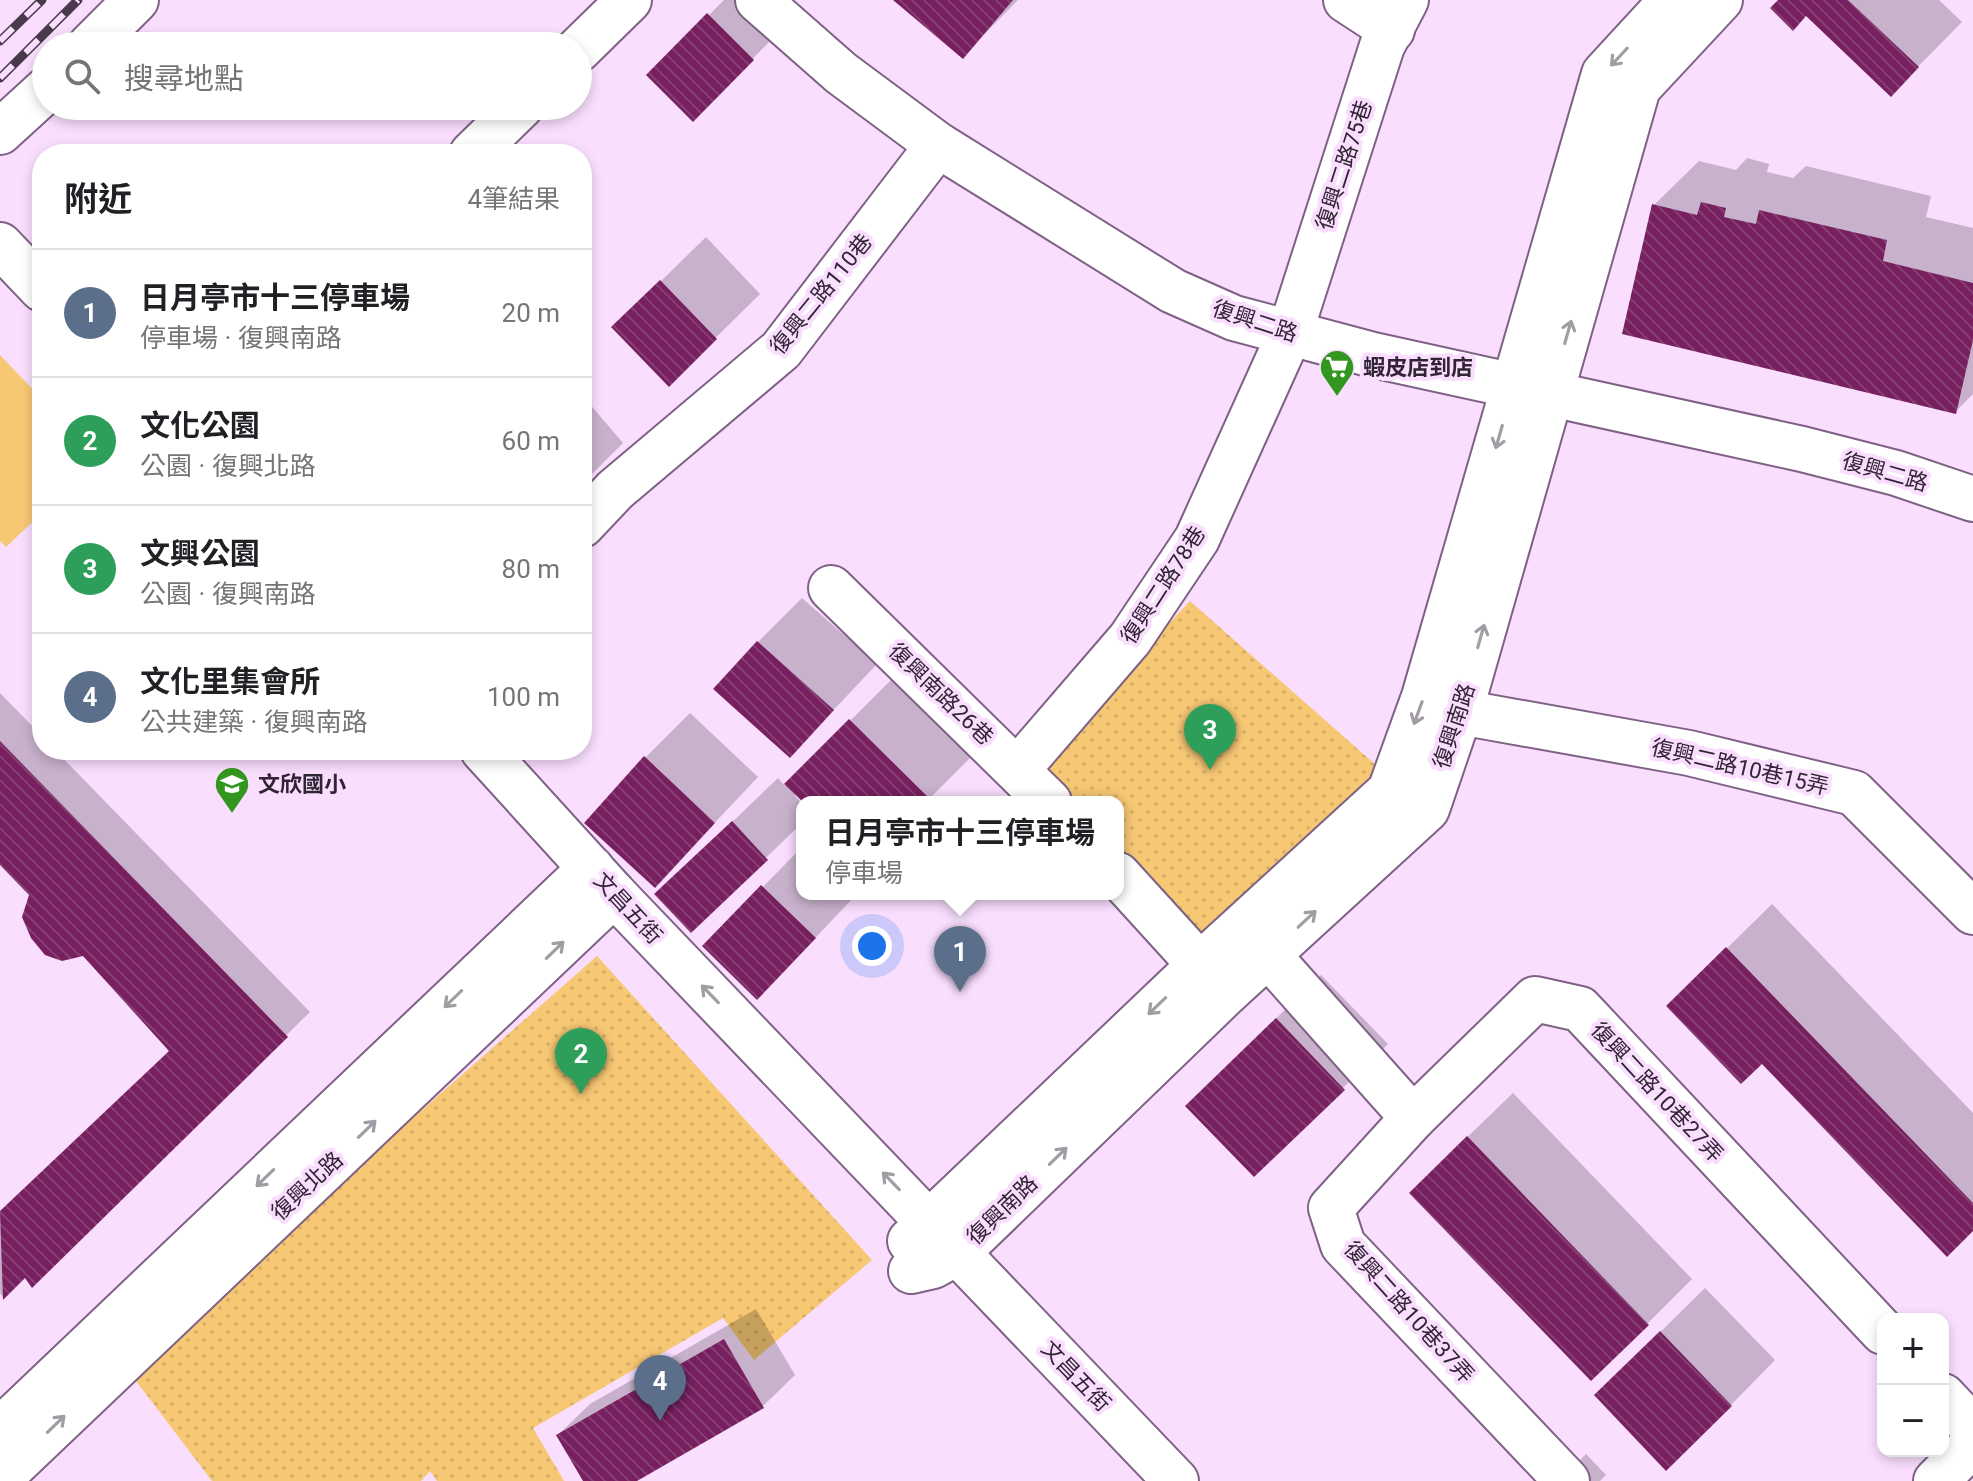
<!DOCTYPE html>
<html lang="zh-TW">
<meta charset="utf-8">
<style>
body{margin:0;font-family:Roboto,"Noto Sans TC",sans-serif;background:#f6f6f6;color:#202124}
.controls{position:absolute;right:24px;bottom:24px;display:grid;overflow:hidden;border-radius:16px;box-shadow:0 4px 12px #0003}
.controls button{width:72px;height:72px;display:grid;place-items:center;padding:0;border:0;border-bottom:2px solid #e0e0e0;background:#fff;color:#202124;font:40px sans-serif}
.you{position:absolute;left:872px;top:946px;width:28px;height:28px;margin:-20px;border:6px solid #fff;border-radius:50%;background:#1a73e8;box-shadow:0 0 0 12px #1a73e833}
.badge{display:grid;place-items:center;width:52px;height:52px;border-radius:50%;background:#0b8043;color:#fff;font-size:26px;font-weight:700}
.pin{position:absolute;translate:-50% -66px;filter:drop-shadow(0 2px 4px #0008)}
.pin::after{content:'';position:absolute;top:42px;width:28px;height:24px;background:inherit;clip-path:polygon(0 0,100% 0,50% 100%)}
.popup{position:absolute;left:796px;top:796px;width:328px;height:104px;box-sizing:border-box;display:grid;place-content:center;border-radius:16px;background:#fff;filter:drop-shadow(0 2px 6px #0005);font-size:26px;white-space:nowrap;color:#757577}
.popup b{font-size:30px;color:#202124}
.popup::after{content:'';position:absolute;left:50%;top:100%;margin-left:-16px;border:16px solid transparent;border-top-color:#fff}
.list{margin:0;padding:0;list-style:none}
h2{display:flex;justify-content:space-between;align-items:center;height:104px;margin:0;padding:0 32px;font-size:34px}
h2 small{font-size:26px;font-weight:400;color:#757577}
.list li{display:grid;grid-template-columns:52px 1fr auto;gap:24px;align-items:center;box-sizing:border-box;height:128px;padding:0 32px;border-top:2px solid #e0e0e0}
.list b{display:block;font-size:30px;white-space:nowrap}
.list p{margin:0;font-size:26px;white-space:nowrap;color:#757577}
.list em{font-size:26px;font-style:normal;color:#757577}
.icon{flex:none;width:44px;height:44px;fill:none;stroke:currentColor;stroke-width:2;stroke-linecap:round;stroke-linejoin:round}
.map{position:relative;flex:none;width:1973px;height:1481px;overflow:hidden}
.search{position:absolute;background:#fff;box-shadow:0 4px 12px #0003;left:32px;top:32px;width:560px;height:88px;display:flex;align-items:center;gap:20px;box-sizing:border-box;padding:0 28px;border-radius:44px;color:#757577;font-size:30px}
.panel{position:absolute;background:#fff;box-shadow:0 4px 12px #0003;left:32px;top:144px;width:560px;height:616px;border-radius:32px}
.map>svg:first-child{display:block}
.grass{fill:#f7c874}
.park{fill:url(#park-dots)}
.shadow{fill:#0003}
.building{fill:url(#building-back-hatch)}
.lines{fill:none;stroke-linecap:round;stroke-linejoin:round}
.minor-casing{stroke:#7e6184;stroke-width:48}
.minor{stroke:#fff;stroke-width:44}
.rail-casing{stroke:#483a4b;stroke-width:9}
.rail{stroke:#f9defe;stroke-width:6;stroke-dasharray:18;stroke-linecap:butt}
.oneway{stroke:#a29da4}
.labels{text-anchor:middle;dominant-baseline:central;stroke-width:8;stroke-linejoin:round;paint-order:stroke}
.street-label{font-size:22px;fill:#312534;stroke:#f9defe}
.poi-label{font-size:22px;font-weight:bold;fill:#312534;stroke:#f9defe;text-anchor:start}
</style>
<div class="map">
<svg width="1973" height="1481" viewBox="0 0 1973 1481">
<defs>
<pattern id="park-dots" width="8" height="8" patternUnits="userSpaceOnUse" patternTransform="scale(2)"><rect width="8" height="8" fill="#f7c874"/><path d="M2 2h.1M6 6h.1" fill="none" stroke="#d4ac65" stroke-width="1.8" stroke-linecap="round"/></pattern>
<pattern id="building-back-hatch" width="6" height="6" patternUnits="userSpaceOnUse" patternTransform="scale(2)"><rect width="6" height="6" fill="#771f5f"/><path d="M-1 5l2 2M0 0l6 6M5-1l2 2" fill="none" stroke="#863f73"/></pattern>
</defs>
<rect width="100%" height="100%" fill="#f9defe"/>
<!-- grass -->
<path class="grass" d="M0,355L42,399V513L6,547L0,541Z"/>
<!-- park -->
<g class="park">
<path d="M1190,601L1386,774L1197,945L1118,858V802H1067L1035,766Z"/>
<path d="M597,956L872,1260L754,1360L723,1318L533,1428L564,1481H437L430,1471L421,1481H212L133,1377L283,1232Z"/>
</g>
<!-- shadow -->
<g class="shadow">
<path d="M724,0H782L797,14L693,119L649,75Z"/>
<path d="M896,0H1018L963,56Z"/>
<path d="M1780,0H1939L1962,22L1891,94L1807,14Z"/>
<path d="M1747,158L1769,164L1767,172L1793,178L1806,166L1931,196L1926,217L1973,228V394L1955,412L1654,205L1699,161L1736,170Z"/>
<path d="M706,237L760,294L669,384L614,327Z"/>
<path d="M582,395L623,443L582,484Z"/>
<path d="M802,598L877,664L790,756L758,642Z"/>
<path d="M895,676L974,754L926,802H805L797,794L795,796L802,804V823L691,930L657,894L778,778L785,786Z"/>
<path d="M0,693L42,736V750H55L310,1012L32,1285L25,1275L3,1297L0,1293V1212L171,1050L0,862Z"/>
<path d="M690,713L758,777L655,886L645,758Z"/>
<path d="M802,847V894H857L801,953L705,946Z"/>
<path d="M1772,904L1973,1113V1229L1713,962Z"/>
<path d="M1321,975L1388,1044L1254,1174L1232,1061Z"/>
<path d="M1513,1093L1692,1279L1647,1324L1456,1148Z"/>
<path d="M1705,1288L1775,1360L1731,1405L1641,1351Z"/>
<path d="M756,1309L795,1375L763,1406L633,1481H585L558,1435L590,1404Z"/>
<path d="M1586,1454L1606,1475L1600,1481H1559Z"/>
</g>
<!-- building -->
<g class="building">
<path d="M893,0H1013L963,59Z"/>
<path d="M1778,0H1848L1919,67L1891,97L1806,16L1793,31L1770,8Z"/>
<path d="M707,13L754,60L693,122L646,75Z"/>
<path d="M1701,202L1726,208L1724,217L1756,224L1759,210L1887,240L1883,261L1973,283V340L1956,414L1622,334L1652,204L1697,215Z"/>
<path d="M660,280L717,339L669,387L611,327Z"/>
<path d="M757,641L834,710L790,758L713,689Z"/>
<path d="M849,719L931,800L928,802H803L784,784Z"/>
<path d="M0,741L288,1037L32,1288L25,1278L3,1300L0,1211L169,1051L83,956L62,961L45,955L31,938L22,917L29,895L0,865Z"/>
<path d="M644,756L715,823L655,888L584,823Z"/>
<path d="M732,821L768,860L691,933L654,894Z"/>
<path d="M761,885L816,938L757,1000L702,946Z"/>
<path d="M1726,947L1973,1203V1231L1947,1257L1762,1064L1741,1084L1666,1006Z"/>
<path d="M1276,1018L1345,1090L1254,1177L1185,1106Z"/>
<path d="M1467,1136L1649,1325L1591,1381L1409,1193Z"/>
<path d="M1660,1331L1732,1406L1666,1471L1594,1395Z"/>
<path d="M724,1339L764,1408L637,1481H583L556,1435Z"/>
</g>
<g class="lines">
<!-- minor casing -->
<g class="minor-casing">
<g id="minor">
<path d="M758,0L841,73L938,145L1173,291L1234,318L1373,355L1802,449L1896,473L1973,499"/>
<path d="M1346,0L1392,30"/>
<path d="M90,46L136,0"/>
<path d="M578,50L629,0"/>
<path d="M0,132L46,90"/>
<path d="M472,154L521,106"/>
<path d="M0,245L42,289"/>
<path d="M582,525L615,490L781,350L938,145"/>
<path d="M831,588L1049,802"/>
<path d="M1460,712L1689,753L1854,793L1973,912"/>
<path d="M483,750L614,894L1176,1481"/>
<path d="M1018,769L1130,639L1197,539L1290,333L1382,46L1406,0"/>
<path d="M1118,875L1219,986"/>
<path d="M1268,955L1413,1118L1331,1208L1343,1245L1567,1481"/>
<path d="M1413,1118L1535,999L1580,1009L1883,1332"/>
<path d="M910,1241L1201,964L1390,791L1424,697L1604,74L1672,0"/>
<path d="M911,1271L933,1266L958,1252L1225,994L1427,809L1460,712L1638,88L1720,0"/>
<path d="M1943,1396L1973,1428"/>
<path d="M0,1430L591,868"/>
<path d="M0,1478L614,894"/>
<path d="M1936,1481L1973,1444"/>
</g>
</g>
<!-- minor -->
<use href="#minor" class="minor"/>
<!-- rail casing -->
<g class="rail-casing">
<g id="rail">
<path d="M0,41L42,0"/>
<path d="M0,78L78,0"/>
</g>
</g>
<!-- rail -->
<use href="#rail" class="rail"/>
</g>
<!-- one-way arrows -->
<defs><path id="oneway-shaft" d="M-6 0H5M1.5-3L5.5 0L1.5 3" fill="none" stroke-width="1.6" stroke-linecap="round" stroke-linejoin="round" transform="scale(2)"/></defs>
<g class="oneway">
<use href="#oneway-shaft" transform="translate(1619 57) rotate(133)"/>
<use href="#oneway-shaft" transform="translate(1568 332) rotate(-74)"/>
<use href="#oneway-shaft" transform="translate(1499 437) rotate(106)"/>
<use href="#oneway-shaft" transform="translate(1481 636) rotate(-74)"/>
<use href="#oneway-shaft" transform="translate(1418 713) rotate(110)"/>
<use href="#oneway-shaft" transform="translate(1307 919) rotate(-43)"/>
<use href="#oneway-shaft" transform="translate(555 950) rotate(-44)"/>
<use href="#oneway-shaft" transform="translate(710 994) rotate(-134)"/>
<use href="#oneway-shaft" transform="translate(453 999) rotate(136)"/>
<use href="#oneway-shaft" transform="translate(1157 1006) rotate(136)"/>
<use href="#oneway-shaft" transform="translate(367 1129) rotate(-44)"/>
<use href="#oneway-shaft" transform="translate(1058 1156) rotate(-44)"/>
<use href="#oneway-shaft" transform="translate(265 1178) rotate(136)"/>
<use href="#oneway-shaft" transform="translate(891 1181) rotate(-134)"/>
<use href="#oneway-shaft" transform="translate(56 1424) rotate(-44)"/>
</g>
<!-- icons -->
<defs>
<g id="supermarket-pin" transform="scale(1.8)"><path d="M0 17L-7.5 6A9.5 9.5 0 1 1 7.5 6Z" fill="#32971e" stroke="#f9defe"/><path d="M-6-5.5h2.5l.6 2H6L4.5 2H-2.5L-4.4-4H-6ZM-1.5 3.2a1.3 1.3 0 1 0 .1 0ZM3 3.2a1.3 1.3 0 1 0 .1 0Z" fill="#fff"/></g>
<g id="school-pin" transform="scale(1.8)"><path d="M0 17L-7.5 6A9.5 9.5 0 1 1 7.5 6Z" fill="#32971e" stroke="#f9defe"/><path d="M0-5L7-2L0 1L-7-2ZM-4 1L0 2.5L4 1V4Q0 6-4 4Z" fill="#fff"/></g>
</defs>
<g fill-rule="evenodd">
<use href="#supermarket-pin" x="1337" y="367"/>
<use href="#school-pin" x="232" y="784"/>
</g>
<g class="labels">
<!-- street labels -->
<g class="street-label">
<text transform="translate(1344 165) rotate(-72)">復興二路75巷</text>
<text transform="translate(821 294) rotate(-51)">復興二路110巷</text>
<text transform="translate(1255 321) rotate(18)">復興二路</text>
<text transform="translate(1885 472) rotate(16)">復興二路</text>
<text transform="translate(1163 585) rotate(-57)">復興二路78巷</text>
<text transform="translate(941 694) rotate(44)">復興南路26巷</text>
<text transform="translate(1454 726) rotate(-72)">復興南路</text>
<text transform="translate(1740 767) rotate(13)">復興二路10巷15弄</text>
<text transform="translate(628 908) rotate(47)">文昌五街</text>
<text transform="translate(1657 1092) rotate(47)">復興二路10巷27弄</text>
<text transform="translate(307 1186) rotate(-43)">復興北路</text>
<text transform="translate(1002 1210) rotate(-44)">復興南路</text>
<text transform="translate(1409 1312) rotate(48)">復興二路10巷37弄</text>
<text transform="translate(1076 1376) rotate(46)">文昌五街</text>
</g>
<!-- poi labels -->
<g class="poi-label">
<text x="1363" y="367">蝦皮店到店</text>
<text x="258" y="784">文欣國小</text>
</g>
</g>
</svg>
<div class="controls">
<button>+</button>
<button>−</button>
</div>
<div class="you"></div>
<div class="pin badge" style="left:960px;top:992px;background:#5c6f8a">1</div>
<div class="popup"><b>日月亭市十三停車場</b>停車場</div>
<div class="pin badge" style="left:581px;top:1094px;background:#2e9e5b">2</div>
<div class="pin badge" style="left:1210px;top:770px;background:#2e9e5b">3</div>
<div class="pin badge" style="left:660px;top:1421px;background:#5c6f8a">4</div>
<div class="search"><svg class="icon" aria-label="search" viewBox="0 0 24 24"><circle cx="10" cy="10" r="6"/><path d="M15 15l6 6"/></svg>搜尋地點</div>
<section class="panel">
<h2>附近<small>4筆結果</small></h2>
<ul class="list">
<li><span class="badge" style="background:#5c6f8a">1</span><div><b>日月亭市十三停車場</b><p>停車場 · 復興南路</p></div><em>20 m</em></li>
<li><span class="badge" style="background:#2e9e5b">2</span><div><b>文化公園</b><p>公園 · 復興北路</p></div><em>60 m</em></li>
<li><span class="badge" style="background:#2e9e5b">3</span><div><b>文興公園</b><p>公園 · 復興南路</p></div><em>80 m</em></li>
<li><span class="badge" style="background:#5c6f8a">4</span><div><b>文化里集會所</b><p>公共建築 · 復興南路</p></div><em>100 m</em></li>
</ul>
</section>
</div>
